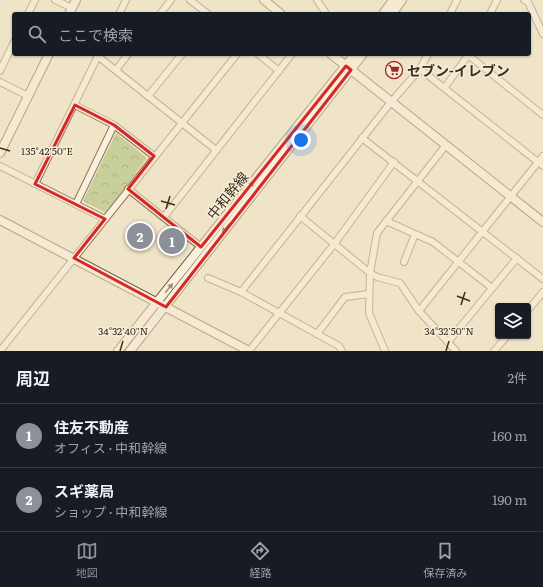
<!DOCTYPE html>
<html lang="ja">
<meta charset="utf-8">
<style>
body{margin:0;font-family:Literata,"Noto Sans JP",serif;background:#20242c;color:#f1f3f6}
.controls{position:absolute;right:12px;bottom:12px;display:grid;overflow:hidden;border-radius:4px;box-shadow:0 1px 3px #0004}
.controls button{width:36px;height:36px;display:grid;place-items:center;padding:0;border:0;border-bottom:1px solid #363941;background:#171b24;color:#f1f3f6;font:20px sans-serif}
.you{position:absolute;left:301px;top:140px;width:14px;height:14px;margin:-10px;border:3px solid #fff;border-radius:50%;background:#1a73e8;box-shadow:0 0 0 6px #1a73e833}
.badge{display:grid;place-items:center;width:26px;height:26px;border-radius:50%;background:#8c9099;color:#fff;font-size:13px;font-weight:700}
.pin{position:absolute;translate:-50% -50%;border:2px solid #fff;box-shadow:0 1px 4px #0006}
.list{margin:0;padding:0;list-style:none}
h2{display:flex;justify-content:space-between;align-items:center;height:52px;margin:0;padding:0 16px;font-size:17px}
h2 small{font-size:13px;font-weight:400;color:#9ea1a6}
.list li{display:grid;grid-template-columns:26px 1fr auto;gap:12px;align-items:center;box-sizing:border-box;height:64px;padding:0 16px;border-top:1px solid #363941}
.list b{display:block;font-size:15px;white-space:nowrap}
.list p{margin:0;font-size:13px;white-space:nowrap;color:#9ea1a6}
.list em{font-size:13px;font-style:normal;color:#9ea1a6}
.icon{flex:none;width:22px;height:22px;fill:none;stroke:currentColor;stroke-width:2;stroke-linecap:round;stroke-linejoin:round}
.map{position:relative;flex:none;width:543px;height:351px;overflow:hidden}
.search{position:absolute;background:#171b24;box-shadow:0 1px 3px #0004;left:12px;right:12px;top:12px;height:44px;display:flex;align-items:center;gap:10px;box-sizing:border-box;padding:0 14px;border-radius:4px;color:#9ea1a6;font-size:15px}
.sheet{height:180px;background:#171b24}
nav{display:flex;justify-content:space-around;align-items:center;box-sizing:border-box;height:56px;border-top:1px solid #363941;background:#171b24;font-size:11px;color:#9ea1a6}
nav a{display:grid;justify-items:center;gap:2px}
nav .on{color:#8c9099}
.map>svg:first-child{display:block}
.park{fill:url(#park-crowns)}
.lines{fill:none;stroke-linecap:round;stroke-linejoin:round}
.street-casing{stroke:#8d765c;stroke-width:8}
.secondary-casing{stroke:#6f573f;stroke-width:10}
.street{stroke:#faf1dc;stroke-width:6}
.secondary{stroke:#faf1dc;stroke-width:8}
.oneway{fill:#9c907e}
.marked{fill:none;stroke:#d62828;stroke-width:3;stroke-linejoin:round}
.ticks{fill:none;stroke:#3d2e20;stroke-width:1.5}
.labels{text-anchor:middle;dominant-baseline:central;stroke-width:3;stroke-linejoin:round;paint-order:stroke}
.poi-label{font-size:14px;font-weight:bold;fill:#3d2e20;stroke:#f7eed8;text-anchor:start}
.street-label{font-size:14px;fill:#3d2e20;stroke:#f7eed8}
.ticks-label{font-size:10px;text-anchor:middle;fill:#3d2e20;stroke:#f7eed8;stroke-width:3;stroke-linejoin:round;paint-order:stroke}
</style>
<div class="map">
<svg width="543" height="351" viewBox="0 0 543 351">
<defs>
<pattern id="park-crowns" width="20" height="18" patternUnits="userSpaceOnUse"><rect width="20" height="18" fill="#c9cf9b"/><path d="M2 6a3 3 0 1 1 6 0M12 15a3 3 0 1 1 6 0" fill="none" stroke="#aeb285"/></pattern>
</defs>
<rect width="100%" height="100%" fill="#f0e4c8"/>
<!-- park -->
<path class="park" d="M116,133L147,158L106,213L83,201Z"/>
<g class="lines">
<!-- street casing -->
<g class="street-casing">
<g id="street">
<path d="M55,0L72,8"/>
<path d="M190,0L208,14"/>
<path d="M317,0L325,12L324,14"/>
<path d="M524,0L528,2L543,34"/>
<path d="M28,14L35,0"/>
<path d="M119,14L126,0"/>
<path d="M160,14L171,0"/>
<path d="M450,14L457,0"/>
<path d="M490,14L497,0"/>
<path d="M95,54L216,150"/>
<path d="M258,54L279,71"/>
<path d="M468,55L543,115"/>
<path d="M420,69L543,166"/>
<path d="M116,70L128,54"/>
<path d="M0,71L14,42"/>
<path d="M0,82L28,96"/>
<path d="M445,87L469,54"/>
<path d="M148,96L182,54"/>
<path d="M75,105L114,125L154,156"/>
<path d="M362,138L543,279"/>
<path d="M0,166L105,219"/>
<path d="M35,184L99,54"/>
<path d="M128,189L201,247"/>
<path d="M76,204L114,125"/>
<path d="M300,216L370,273L377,277L400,283L419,311L456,351"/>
<path d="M164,217L292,54"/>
<path d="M386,221L433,242L492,288"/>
<path d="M404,262L415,234"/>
<path d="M208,278L241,292L339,346L342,351"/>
<path d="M241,292L391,102L420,69L428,54"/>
<path d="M528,310L543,292"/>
<path d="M419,311L543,156"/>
<path d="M317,334L345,297L369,294"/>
<path d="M448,342L517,258"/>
<path d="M0,351L237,54"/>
<path d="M249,351L335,243L394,162"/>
<path d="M385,351L369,313L370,273L377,233L446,145"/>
<path d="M494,351L507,336"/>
</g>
</g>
<!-- secondary casing -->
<g class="secondary-casing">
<g id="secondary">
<path d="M264,0L281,14"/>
<path d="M69,14L76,0"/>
<path d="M383,14L393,0"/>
<path d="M392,14L402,0"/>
<path d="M331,54L543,222"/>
<path d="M0,153L49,54"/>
<path d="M0,220L249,351"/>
<path d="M118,351L355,54"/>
<path d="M130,351L363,54"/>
</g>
</g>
<!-- street -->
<use href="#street" class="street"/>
<!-- secondary -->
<use href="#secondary" class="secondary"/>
</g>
<!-- one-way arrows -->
<defs><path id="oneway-solid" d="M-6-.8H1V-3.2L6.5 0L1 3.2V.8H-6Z"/></defs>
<g class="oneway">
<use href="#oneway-solid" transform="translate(250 186) rotate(-52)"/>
<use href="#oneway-solid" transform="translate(226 228) rotate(129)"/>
<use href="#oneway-solid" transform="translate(169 288) rotate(-51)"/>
</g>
<!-- marked area -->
<path d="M0 0H543V351H0ZM346,66L351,70L166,307L74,258L105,219L35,184L75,105L114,125L154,156L128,189L201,247Z" fill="#f0e4c8" fill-opacity=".55" fill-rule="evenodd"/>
<path class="marked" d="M346,66L351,70L166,307L74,258L105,219L35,184L75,105L114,125L154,156L128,189L201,247Z"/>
<!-- ticks -->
<path class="ticks" d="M0,148L10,151M161,201L175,205M166,209L170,196M457,296L470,301M461,305L465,292M120,351L123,341M446,351L449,341"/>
<!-- icons -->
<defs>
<g id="supermarket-ring" transform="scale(0.9)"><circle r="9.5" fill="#f7eed8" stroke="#9e2a2b" stroke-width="1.5"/><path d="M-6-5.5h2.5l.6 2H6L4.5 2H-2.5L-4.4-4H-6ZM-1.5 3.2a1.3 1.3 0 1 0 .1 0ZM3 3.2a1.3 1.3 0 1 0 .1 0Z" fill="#9e2a2b"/></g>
</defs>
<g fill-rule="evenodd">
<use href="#supermarket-ring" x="394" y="70"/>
</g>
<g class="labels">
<!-- poi labels -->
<g class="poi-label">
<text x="407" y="70">セブン-イレブン</text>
</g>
<!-- street labels -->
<g class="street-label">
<text transform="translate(227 195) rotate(-51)">中和幹線</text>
</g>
</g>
<g class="ticks-label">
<text x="47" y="155">135°42'50"E</text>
<text x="123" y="335">34°32'40"N</text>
<text x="449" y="335">34°32'50"N</text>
</g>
</svg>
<div class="controls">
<button><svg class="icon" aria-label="layers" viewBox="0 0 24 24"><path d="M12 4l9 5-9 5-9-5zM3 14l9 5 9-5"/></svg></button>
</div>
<div class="you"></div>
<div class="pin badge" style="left:172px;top:241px">1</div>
<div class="pin badge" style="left:140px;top:236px">2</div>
<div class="search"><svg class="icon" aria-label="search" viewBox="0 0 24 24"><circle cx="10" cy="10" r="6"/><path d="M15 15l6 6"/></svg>ここで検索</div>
</div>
<section class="sheet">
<h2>周辺<small>2件</small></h2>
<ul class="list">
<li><span class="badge">1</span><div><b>住友不動産</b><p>オフィス · 中和幹線</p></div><em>160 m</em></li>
<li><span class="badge">2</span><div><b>スギ薬局</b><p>ショップ · 中和幹線</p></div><em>190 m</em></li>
</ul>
</section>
<nav>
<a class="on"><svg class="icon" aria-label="map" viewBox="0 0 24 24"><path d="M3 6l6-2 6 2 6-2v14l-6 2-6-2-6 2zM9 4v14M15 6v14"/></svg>地図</a>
<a><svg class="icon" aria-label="directions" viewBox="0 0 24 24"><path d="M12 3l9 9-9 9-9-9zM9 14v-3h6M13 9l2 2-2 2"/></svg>経路</a>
<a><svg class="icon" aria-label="saved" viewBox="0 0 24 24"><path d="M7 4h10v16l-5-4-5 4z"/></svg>保存済み</a>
</nav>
